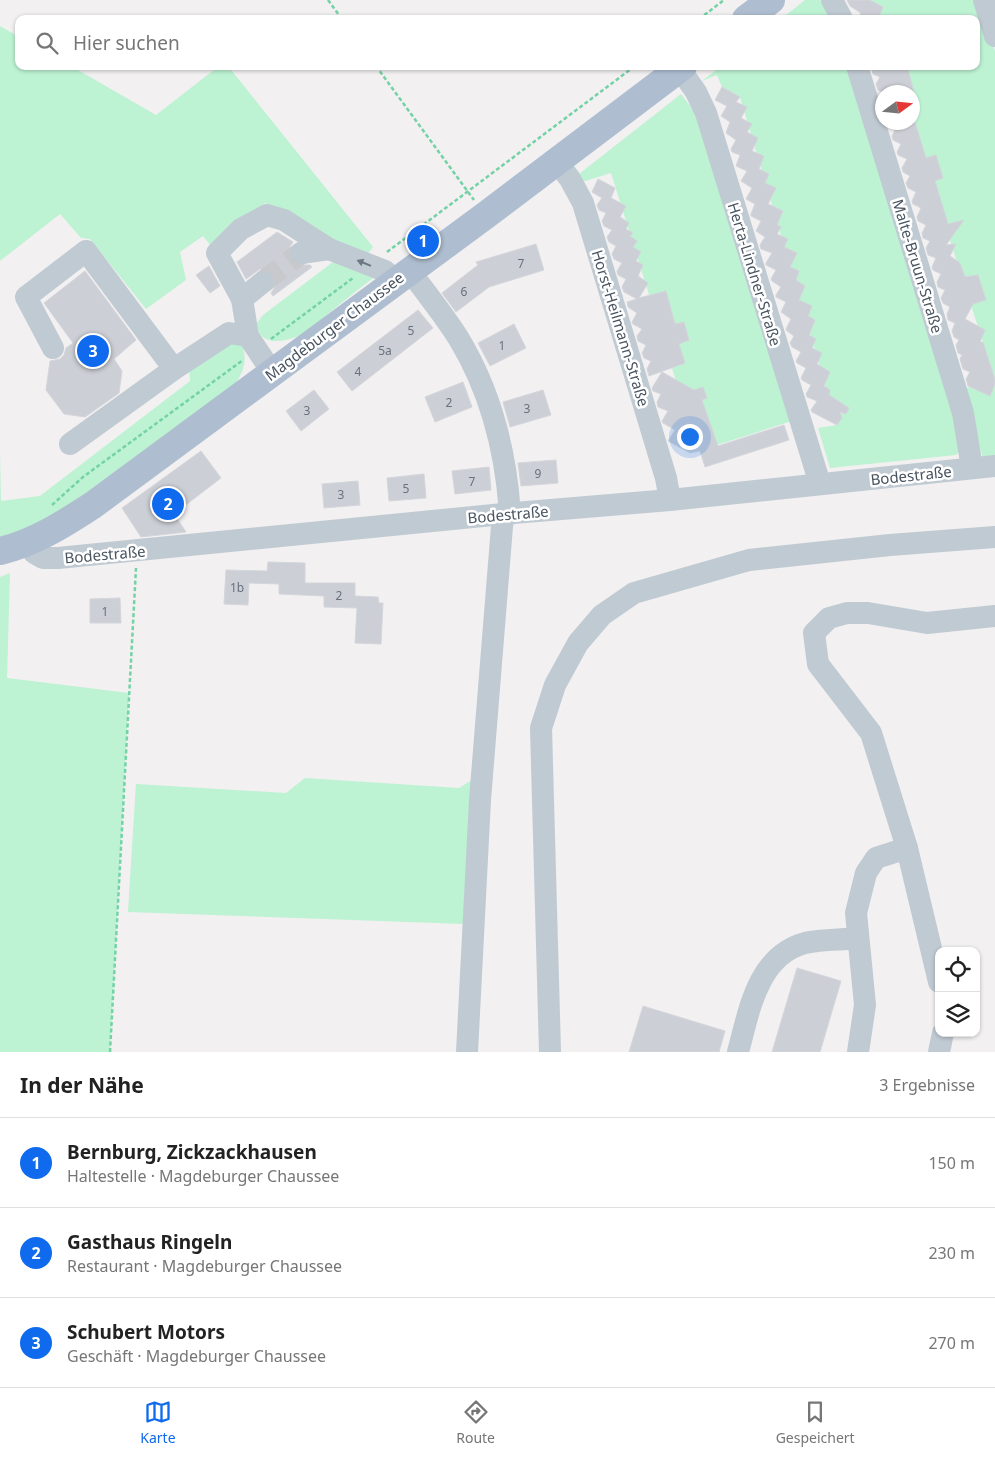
<!DOCTYPE html>
<html lang="de">
<meta charset="utf-8">
<style>
body{margin:0;font-family:"Noto Sans",sans-serif;background:#f6f6f6;color:#222}
.controls{position:absolute;right:15px;bottom:15px;display:grid;overflow:hidden;border-radius:10px;box-shadow:0 1px 4px #0004}
.controls button{width:45px;height:45px;display:grid;place-items:center;padding:0;border:0;border-bottom:1px solid #e0e0e0;background:#fff;color:#222;font:25px sans-serif}
.compass{position:absolute;left:875px;top:85px;width:45px;height:45px;border-radius:50%;background:#fff;box-shadow:0 1px 4px #0004;rotate:75deg}
.you{position:absolute;left:689px;top:436px;width:18px;height:18px;margin:-12px;border:4px solid #fff;border-radius:50%;background:#1a73e8;box-shadow:0 0 0 8px #1a73e833}
.badge{display:grid;place-items:center;width:32px;height:32px;border-radius:50%;background:#106aed;color:#fff;font-size:16px;font-weight:700}
.pin{position:absolute;translate:-50% -50%;border:2px solid #fff;box-shadow:0 1px 5px #0006}
.list{margin:0;padding:0;list-style:none}
h2{display:flex;justify-content:space-between;align-items:center;height:65px;margin:0;padding:0 20px;font-size:21px}
h2 small{font-size:16px;font-weight:400;color:#767676}
.list li{display:grid;grid-template-columns:32px 1fr auto;gap:15px;align-items:center;box-sizing:border-box;height:90px;padding:0 20px;border-top:1px solid #e0e0e0}
.list b{display:block;font-size:19px;white-space:nowrap}
.list p{margin:0;font-size:16px;white-space:nowrap;color:#767676}
.list em{font-size:16px;font-style:normal;color:#767676}
.icon{flex:none;width:28px;height:28px;fill:none;stroke:currentColor;stroke-width:2;stroke-linecap:round;stroke-linejoin:round}
.map{position:relative;flex:none;width:995px;height:1052px;overflow:hidden}
.search{position:absolute;background:#fff;box-shadow:0 1px 4px #0004;left:15px;right:15px;top:15px;height:55px;display:flex;align-items:center;gap:12px;box-sizing:border-box;padding:0 18px;border-radius:10px;color:#767676;font-size:19px}
.sheet{height:335px;background:#fff}
nav{display:flex;justify-content:space-around;align-items:center;box-sizing:border-box;height:70px;border-top:1px solid #e0e0e0;background:#fff;font-size:14px;color:#767676}
nav a{display:grid;justify-items:center;gap:2px}
nav .on{color:#106aed}
.map>svg:first-child{display:block}
.green{fill:#bdf2d3}
.building{fill:#cccfd5;stroke:#d4d6dc}
.lines{fill:none;stroke-linecap:round;stroke-linejoin:round}
.minor-tunnel{stroke:#c7c9cc;stroke-width:22;stroke-dasharray:22 11;stroke-linecap:butt}
.path{stroke:#73d2a6;stroke-width:2.5;stroke-dasharray:4 2.5;stroke-linecap:butt}
.minor{stroke:#c0cad2;stroke-width:22}
.major{stroke:#aebed0;stroke-width:28}
.oneway{fill:#6b7782}
.labels{text-anchor:middle;dominant-baseline:central;stroke-width:5;stroke-linejoin:round;paint-order:stroke}
.number-label{font-size:12px;fill:#68727c}
.street-label{font-size:15px;fill:#47535f;stroke:#fff}
</style>
<div class="map">
<svg width="995" height="1052" viewBox="0 0 995 1052">
<rect width="100%" height="100%" fill="#f2f0f0"/>
<!-- green -->
<g class="green">
<path d="M805,0H820L832,19H781Z"/>
<path d="M872,0H979L995,51V379L912,123V92H902L894,66H976V19H878Z"/>
<path d="M0,26L19,37V66H71L156,115L219,66H228L373,247L365,257L265,203L211,246L203,236L180,252L186,280L146,309L90,239L81,238L60,214L0,261Z"/>
<path d="M721,66H849L956,405L961,450L956,455L830,468L818,428L837,425L740,97L722,87L717,75L702,81Z"/>
<path d="M681,94L705,126L795,420L698,451L611,173L582,182L579,174Z"/>
<path d="M333,262L373,278C356,291 340,304 324,317C317,323 310,331 303,334C287,342 258,348 257,323L263,315Z"/>
<path d="M230,341L242,346C248,359 243,374 234,385L46,522L0,537V451L1,501L40,496L190,381L189,369Z"/>
<path d="M995,382V460L983,458L978,443L966,388Z"/>
<path d="M10,573L7,678L129,693L110,1052H0V577Z"/>
<path d="M305,778L459,788L472,780L464,924L128,912L136,784L286,793Z"/>
</g>
<!-- building -->
<g class="building">
<path d="M847,0H870L883,7L878,19H857L861,13L850,6Z"/>
<path d="M871,66H907L914,92H884L878,90L876,84L880,77L873,74Z"/>
<path d="M722,87L740,97L736,102L747,107L741,118L752,124L747,132L758,138L752,151L764,156L759,169L769,174L765,183L776,188L768,204L783,211L777,225L781,227L777,234L788,239L784,247L797,253L790,267L799,271L796,280L805,286L799,300L812,306L808,316L815,320L809,335L816,339L812,348L822,353L817,364L830,372L824,386L830,390L829,395L849,408L846,414L840,412L842,418L837,425L812,412L811,410L817,401L807,397L806,394L811,385L802,380L801,378L806,368L797,363L796,361L801,352L792,347L790,343L794,336L787,331L786,329L791,319L781,312L786,302L776,297V295L781,287L772,281L771,279L776,270L766,265V263L772,253L761,249L760,245L765,237L756,231L761,221L751,216V214L755,204L746,199L752,188L741,181L747,171L736,166L740,155L732,152L731,149L736,140L726,133L730,122L721,116L727,106L715,100Z"/>
<path d="M899,122H915L926,158L936,155L943,178L935,181L948,224L964,220L946,245L956,244L950,256L960,263L965,277L978,275L986,300L973,304L965,319L985,330L980,342H983L995,379V384L990,396L968,386L966,379L970,372L963,369L960,359L962,355L958,353L956,345L959,340L954,337L952,331L955,323L948,320L947,314L950,307L943,303L941,298L945,290L938,287L937,282L941,274L933,270L932,267L936,258L928,255L926,248L930,241L923,238L922,233L926,225L918,221L917,217L921,208L913,204L912,201L916,192L908,188L906,183L910,176L903,172L902,168L907,159L898,155L897,152L901,144L893,140L892,136Z"/>
<path d="M598,179L615,188L611,198L626,206L620,217L629,223L626,229L633,233L630,236L637,241L633,247L641,252L636,261L643,265L638,276L648,283L639,298L666,291L675,324L684,322L689,340L679,344L685,363L649,376L647,369L651,361L644,358L642,353L646,345L638,341L637,336L642,329L633,324L632,322L637,313L628,307L627,302L637,299L624,292L622,287L626,279L618,275L617,271L622,263L614,259L612,254L616,246L609,242L607,237L612,230L604,226L602,221L606,213L599,210L597,205L602,198L592,192Z"/>
<path d="M277,232L293,242L289,248L288,254L291,261L297,265H310L312,267L273,296L271,293L275,287L276,280L273,273L267,270L260,269L246,279L237,262Z"/>
<path d="M536,244L544,270L489,287L456,312L442,293L478,265L476,262Z"/>
<path d="M209,266L220,286L210,293L196,275Z"/>
<path d="M85,271L136,340L114,359L122,371L119,393L85,417L64,414L46,390L50,361L60,359L64,355L66,348L73,343L44,303Z"/>
<path d="M418,310L433,328L352,391L337,372Z"/>
<path d="M514,324L526,348L490,366L478,343Z"/>
<path d="M662,372L694,390L703,387L707,398L702,400L718,446L784,425L789,440L705,467L700,451L690,453L668,441L675,430L663,423L662,421L668,411L658,407L657,402L661,394L653,391L652,388Z"/>
<path d="M463,382L472,407L435,422L425,397Z"/>
<path d="M314,390L329,409L301,431L286,411Z"/>
<path d="M543,390L551,415L510,427L503,402Z"/>
<path d="M201,451L221,478L174,514L186,532L141,537L122,508Z"/>
<path d="M556,460L558,483L521,486L518,463Z"/>
<path d="M489,467L491,490L455,494L452,471Z"/>
<path d="M424,474L426,498L389,501L387,478Z"/>
<path d="M358,481L360,505L324,508L322,484Z"/>
<path d="M268,562L305,563V583H355V596L378,597L379,603H383L381,644L355,643L357,608L324,607V596L279,594V584L249,583L248,605L224,604L226,570L267,571Z"/>
<path d="M120,598L121,623H90V599Z"/>
<path d="M797,968L841,981L820,1052H772Z"/>
<path d="M643,1006L725,1031L719,1052H629Z"/>
</g>
<g class="lines">
<!-- minor-tunnel -->
<path class="minor-tunnel" d="M263,282L301,253"/>
<!-- path -->
<g class="path">
<path d="M328,0L342,19"/>
<path d="M699,19L724,0"/>
<path d="M376,66L474,200"/>
<path d="M387,252L635,66"/>
<path d="M271,339L353,278"/>
<path d="M52,505L83,477L243,360"/>
<path d="M110,1052L136,568"/>
</g>
<!-- minor -->
<g class="minor">
<path d="M832,0L842,19"/>
<path d="M984,0L995,36"/>
<path d="M857,66L963,413L972,468"/>
<path d="M680,69L696,92L706,113L820,484"/>
<path d="M557,162L570,179L583,203L666,478L670,500"/>
<path d="M301,253L329,249"/>
<path d="M409,270C426,293 444,315 459,339C491,392 506,452 510,514"/>
<path d="M263,282L242,299L248,336L272,372"/>
<path d="M242,299L217,253L241,229L267,215L284,220L329,249L385,271L395,281"/>
<path d="M53,348L26,297L86,251L174,369"/>
<path d="M70,444L174,369L229,333L248,336"/>
<path d="M29,541L34,553L43,558H58L503,514L670,500L995,466"/>
<path d="M907,848L871,733L818,664L814,633L829,618L847,613H868L927,623L995,616"/>
<path d="M467,1052L480,800L503,514"/>
<path d="M550,1052L541,728L555,685L578,643L602,615L634,593L749,560L890,545L995,537"/>
<path d="M738,1052C749,1012 757,956 805,943C822,939 841,940 858,938"/>
<path d="M858,1052L865,1005L856,913L866,873L876,858L907,848L939,982"/>
<path d="M939,1052L943,1033"/>
</g>
<!-- major -->
<g class="major">
<path d="M746,19L771,0"/>
<path d="M0,551C34,543 64,524 93,505L486,215L683,66"/>
</g>
</g>
<!-- one-way arrows -->
<defs><path id="oneway-solid" d="M-6-.8H1V-3.2L6.5 0L1 3.2V.8H-6Z" transform="scale(1.25)"/></defs>
<use class="oneway" href="#oneway-solid" transform="translate(364 263) rotate(-158)"/>
<g class="labels">
<!-- number labels -->
<g class="number-label">
<text x="521" y="263">7</text>
<text x="464" y="291">6</text>
<text x="411" y="330">5</text>
<text x="502" y="345">1</text>
<text x="385" y="350">5a</text>
<text x="358" y="371">4</text>
<text x="449" y="402">2</text>
<text x="527" y="408">3</text>
<text x="307" y="410">3</text>
<text x="538" y="473">9</text>
<text x="472" y="481">7</text>
<text x="406" y="488">5</text>
<text x="341" y="494">3</text>
<text x="237" y="587">1b</text>
<text x="339" y="595">2</text>
<text x="105" y="611">1</text>
</g>
<!-- street labels -->
<g class="street-label">
<text transform="translate(918 266) rotate(73)">Malte-Bruun-Straße</text>
<text transform="translate(755 274) rotate(73)">Herta-Lindner-Straße</text>
<text transform="translate(334 326) rotate(-37)">Magdeburger Chaussee</text>
<text transform="translate(621 328) rotate(73)">Horst-Heilmann-Straße</text>
<text transform="translate(911 475) rotate(-6)">Bodestraße</text>
<text transform="translate(508 514) rotate(-5)">Bodestraße</text>
<text transform="translate(105 554) rotate(-5)">Bodestraße</text>
</g>
</g>
</svg>
<div class="controls">
<button><svg class="icon" aria-label="locate" viewBox="0 0 24 24"><circle cx="12" cy="12" r="6"/><path d="M12 2v4M12 18v4M2 12h4M18 12h4"/></svg></button>
<button><svg class="icon" aria-label="layers" viewBox="0 0 24 24"><path d="M12 4l9 5-9 5-9-5zM3 14l9 5 9-5"/></svg></button>
</div>
<svg class="compass" viewBox="-18 -18 36 36"><path d="M0-13l5 13h-10z" fill="#e53935"/><path d="M0 13l5-13h-10z" fill="#767676"/></svg>
<div class="you"></div>
<div class="pin badge" style="left:423px;top:241px">1</div>
<div class="pin badge" style="left:168px;top:504px">2</div>
<div class="pin badge" style="left:93px;top:351px">3</div>
<div class="search"><svg class="icon" aria-label="search" viewBox="0 0 24 24"><circle cx="10" cy="10" r="6"/><path d="M15 15l6 6"/></svg>Hier suchen</div>
</div>
<section class="sheet">
<h2>In der Nähe<small>3 Ergebnisse</small></h2>
<ul class="list">
<li><span class="badge">1</span><div><b>Bernburg, Zickzackhausen</b><p>Haltestelle · Magdeburger Chaussee</p></div><em>150 m</em></li>
<li><span class="badge">2</span><div><b>Gasthaus Ringeln</b><p>Restaurant · Magdeburger Chaussee</p></div><em>230 m</em></li>
<li><span class="badge">3</span><div><b>Schubert Motors</b><p>Geschäft · Magdeburger Chaussee</p></div><em>270 m</em></li>
</ul>
</section>
<nav>
<a class="on"><svg class="icon" aria-label="map" viewBox="0 0 24 24"><path d="M3 6l6-2 6 2 6-2v14l-6 2-6-2-6 2zM9 4v14M15 6v14"/></svg>Karte</a>
<a><svg class="icon" aria-label="directions" viewBox="0 0 24 24"><path d="M12 3l9 9-9 9-9-9zM9 14v-3h6M13 9l2 2-2 2"/></svg>Route</a>
<a><svg class="icon" aria-label="saved" viewBox="0 0 24 24"><path d="M7 4h10v16l-5-4-5 4z"/></svg>Gespeichert</a>
</nav>
